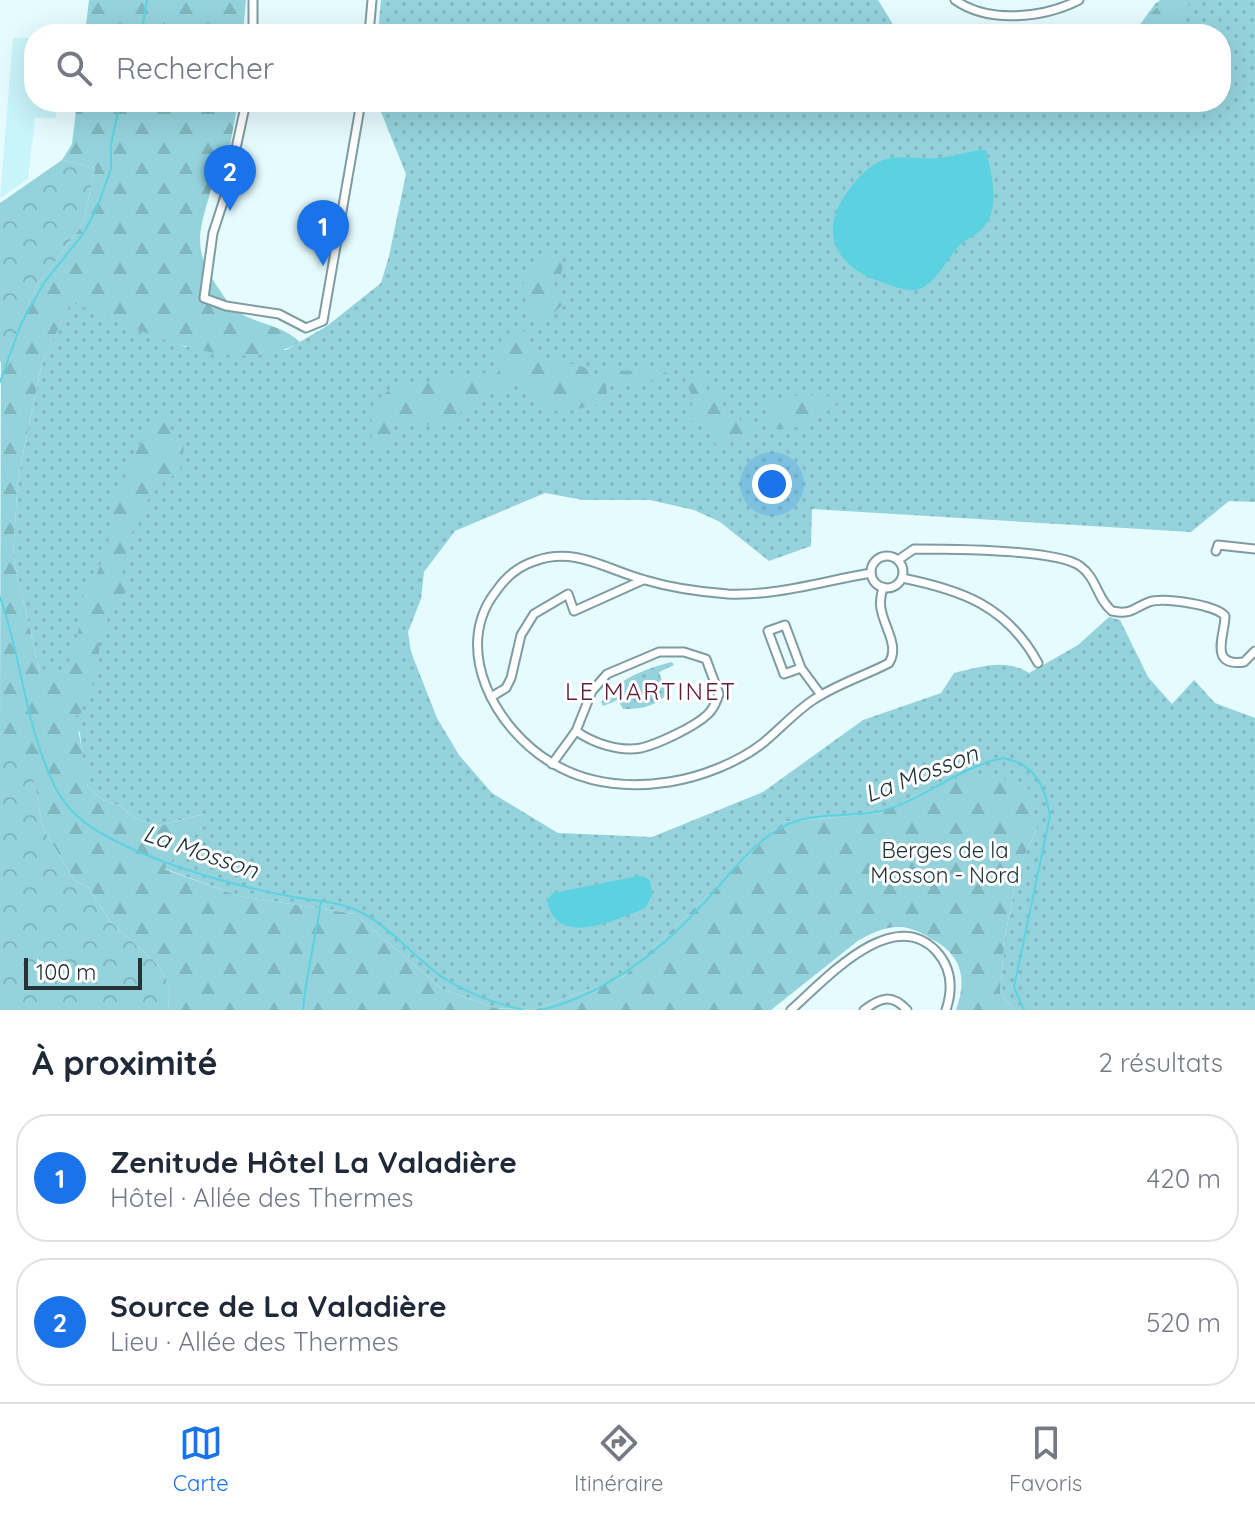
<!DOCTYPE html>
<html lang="fr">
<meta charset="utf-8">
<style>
body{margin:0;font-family:Quicksand,sans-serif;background:#f2f2f3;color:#1f2937}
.scale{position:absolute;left:24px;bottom:20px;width:118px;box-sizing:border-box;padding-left:8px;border:4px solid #263335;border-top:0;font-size:22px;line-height:28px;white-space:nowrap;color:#263335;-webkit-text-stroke:6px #fff;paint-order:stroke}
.you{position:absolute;left:772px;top:484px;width:28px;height:28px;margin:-20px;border:6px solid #fff;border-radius:50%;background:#1a73e8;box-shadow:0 0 0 12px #1a73e833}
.badge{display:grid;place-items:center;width:52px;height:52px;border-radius:50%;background:#1a73e8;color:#fff;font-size:26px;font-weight:700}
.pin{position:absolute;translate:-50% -66px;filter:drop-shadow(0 2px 4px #0008)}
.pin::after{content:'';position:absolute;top:42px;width:28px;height:24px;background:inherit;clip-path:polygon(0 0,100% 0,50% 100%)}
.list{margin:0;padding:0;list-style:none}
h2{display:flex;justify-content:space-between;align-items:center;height:104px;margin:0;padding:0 32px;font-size:34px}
h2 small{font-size:26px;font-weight:400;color:#747a83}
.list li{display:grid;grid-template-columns:52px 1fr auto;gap:24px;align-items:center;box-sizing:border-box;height:128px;margin:0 16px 16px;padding:0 16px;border:2px solid #e0e1e3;border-radius:32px}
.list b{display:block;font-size:30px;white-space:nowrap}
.list p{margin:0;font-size:26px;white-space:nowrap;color:#747a83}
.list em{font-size:26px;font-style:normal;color:#747a83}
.icon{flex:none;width:44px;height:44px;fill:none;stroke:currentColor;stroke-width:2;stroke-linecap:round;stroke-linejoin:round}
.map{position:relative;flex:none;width:1255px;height:1010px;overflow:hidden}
.search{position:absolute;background:#fff;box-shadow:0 8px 32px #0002;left:24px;right:24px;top:24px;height:88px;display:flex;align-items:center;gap:20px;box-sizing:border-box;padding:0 28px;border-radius:32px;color:#747a83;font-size:30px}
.sheet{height:392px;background:#fff}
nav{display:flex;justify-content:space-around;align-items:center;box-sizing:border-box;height:112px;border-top:2px solid #e0e1e3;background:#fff;font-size:22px;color:#747a83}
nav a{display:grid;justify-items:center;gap:4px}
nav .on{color:#1a73e8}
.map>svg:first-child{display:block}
.built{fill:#c8f4fa}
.grass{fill:url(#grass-dots)}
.forest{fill:url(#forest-firs)}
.park{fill:url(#park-crowns)}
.water{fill:#5cd2e1}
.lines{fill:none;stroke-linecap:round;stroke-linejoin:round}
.stream{stroke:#5cd2e1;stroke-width:2}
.minor-casing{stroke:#7d9da2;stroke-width:11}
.minor{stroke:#fff;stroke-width:7}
.labels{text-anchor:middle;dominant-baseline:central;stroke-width:6;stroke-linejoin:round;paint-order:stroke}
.park-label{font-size:22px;fill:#1d3235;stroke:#fff}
.neighbourhood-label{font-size:24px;letter-spacing:2px;fill:#5f1d39;stroke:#fff}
.water-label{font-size:24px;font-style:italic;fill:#1d3235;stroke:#fff}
</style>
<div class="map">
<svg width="1255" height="1010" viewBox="0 0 1255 1010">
<defs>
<pattern id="grass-dots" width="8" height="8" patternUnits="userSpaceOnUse" patternTransform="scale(2)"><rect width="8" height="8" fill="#95d3dc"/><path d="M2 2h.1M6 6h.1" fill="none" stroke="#80b6bd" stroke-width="1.8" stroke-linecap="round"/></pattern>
<pattern id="forest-firs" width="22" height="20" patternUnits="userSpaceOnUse" patternTransform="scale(2)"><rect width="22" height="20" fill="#95d3dc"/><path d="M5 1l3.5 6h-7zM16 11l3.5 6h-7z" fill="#80b6bd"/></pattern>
<pattern id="park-crowns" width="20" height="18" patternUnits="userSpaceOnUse" patternTransform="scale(2)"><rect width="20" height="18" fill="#95d3dc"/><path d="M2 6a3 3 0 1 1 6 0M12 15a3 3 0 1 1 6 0" fill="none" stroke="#80b6bd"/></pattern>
</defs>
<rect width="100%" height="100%" fill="#e6fbfe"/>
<!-- built -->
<path class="built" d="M13,38H34V102H57L56,118H35L28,179L0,198Z"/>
<!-- grass -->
<g class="grass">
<path d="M381,0H878L899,34H378Z"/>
<path d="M1160,0H1255V502L1229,501L1191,532L812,509L811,546L769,561L720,522L694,510L650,500H583L545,493L455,531L424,572L421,599L408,632L411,652L437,718L459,755L492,793L558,833L652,837L763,792L863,720L941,693L954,673C980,667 1005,658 1029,673L1078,645L1109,617L1120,620L1148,677L1172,704L1194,680L1215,703L1255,718V1010H1015L1000,993L1005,937L1018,870L1037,828L948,780L880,813L783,822L623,977L534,1010L495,1008L442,989L355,914L239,896L163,868L206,823L204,814L158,826L136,819L120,806L103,800L88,787L83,767L80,733L40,672L13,556L18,478L42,363L71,301L186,347L286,350L327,326L381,283L389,256L406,174L377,102H1221V34H1133L1155,4Z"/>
<path d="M672,662L674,665L659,672L667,695C652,707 642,709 623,709L618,700L603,706L601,702C618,679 644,669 672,662Z"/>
</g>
<!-- forest -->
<g class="forest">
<path d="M89,0H246L243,34H85Z"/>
<path d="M1166,0H1191L1180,18L1161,34H1136L1152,12Z"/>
<path d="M77,102H238L225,173L214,177C203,226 187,243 219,289C226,300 233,310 245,316C265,325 284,327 300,342C234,381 135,327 71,302L42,363L18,478L13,556L40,672L47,667L59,675C80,654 81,610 85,582L94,581C103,560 117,525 112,501C130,474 137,438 160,414L167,417L171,434L180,441L184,448L180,470L160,485L143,506L145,512L129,537L122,574L127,585L125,593L109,615L99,643V665L90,690L82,703V712L76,716L88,787L103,800L120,806L136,819L158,826L205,814L206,823L164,869L239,896L355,914L442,989L495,1008L534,1010L623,977L783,822L880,813L948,780L991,776L1027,785L1037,828L1018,870L1005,937L1000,993L1015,1010H956C968,977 961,954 930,938C922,933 910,927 900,927C886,926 872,933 859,940L771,1010H168L170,986L158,965L111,922L88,887L74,880L43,828L34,781L0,733L1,358L36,287L83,224L95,168L62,160L72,144Z"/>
<path d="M548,258L557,260L563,265L561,274L555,276L554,289L562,305C554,314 545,321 532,318L530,314L522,285L532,274L534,261Z"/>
<path d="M514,329L526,332L535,361C550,361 577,362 589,370V377H592L610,370L630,371L653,368L669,374L668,377L628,386L614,378L606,384L607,396L603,402C595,407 587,406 578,409C545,417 539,403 520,381L512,380L504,386L501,395L478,392V399L463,409L454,422L445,425L391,424L393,440L388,448C373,446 368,436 373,422L367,415C395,368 420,395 450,375C461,382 467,377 477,372L495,375L500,371L494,351L505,336Z"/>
<path d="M694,377L702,379L707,390L719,388L725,393L722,408L726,418L729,420L736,416L740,420L750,418L753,422L746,441L736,439L723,448L713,444C712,426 704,426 689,420L693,400L685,378Z"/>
<path d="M820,395L831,397L837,403C815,423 804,429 774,429L769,424L767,409L770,402L789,396Z"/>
</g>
<!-- park -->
<g class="park">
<path d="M62,160L95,168L83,224L36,287L0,363V203Z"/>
<path d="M0,733L25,763L34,781L43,828L74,880L88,887L111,922L158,965L170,986L168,1010H0Z"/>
</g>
<!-- water -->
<g class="water">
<path d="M986,150C991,175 1003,210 980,231C974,236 966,239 960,245C947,258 937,283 919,289C908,293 894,286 884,283C834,267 816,231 851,187C859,176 870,165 883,160C900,154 921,160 938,158C954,157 969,150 986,150Z"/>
<path d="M638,876L645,877L650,881L652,895L645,908C618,919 556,950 547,900L553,893Z"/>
</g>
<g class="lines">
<!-- stream -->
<g class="stream">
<path d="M141,34L147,0"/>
<path d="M0,382L21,324L44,283L83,234L97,208L111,169V145L120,102"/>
<path d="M0,597C21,656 25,721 51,778C55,788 63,801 70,809C109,853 237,887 294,897C314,901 335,901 354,909C389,924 414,958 445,979C469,994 497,1004 524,1010"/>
<path d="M303,1010C306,973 316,938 321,901"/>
<path d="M541,1010C603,995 659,953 702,905C725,880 745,852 774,832C806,809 845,819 881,811C921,801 959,767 1003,758C1036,764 1045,787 1050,816L1014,987L1024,1010"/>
</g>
<!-- minor casing -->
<g class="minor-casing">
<g id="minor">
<path d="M955,0C989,24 1043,18 1079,0"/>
<path d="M253,34V0"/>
<path d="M369,34L372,0"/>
<path d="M246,102L227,190L213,233L204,298L226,306L279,314L306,328L323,321L361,102"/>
<path d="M1216,551L1218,545L1255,549"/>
<circle cx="887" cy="572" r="16"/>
<path d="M898,560L914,549C948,549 1056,549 1080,566C1097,578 1097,599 1112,611C1132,615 1133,608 1149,602C1164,597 1216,605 1225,616C1225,635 1208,667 1244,662L1255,651"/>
<path d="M871,573C823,581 777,596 728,594C700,592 672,588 645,580C607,570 575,546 535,561C519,566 506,577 497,590C450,648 496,730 552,763C587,784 629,788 669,782C701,777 737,763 763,743C780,729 795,712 813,700C837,684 864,676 889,663C899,647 886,630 882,613C879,604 881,596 883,587"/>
<path d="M902,578C962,590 1007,606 1038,663"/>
<path d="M801,668L784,674L768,631L785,625L801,668L821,695"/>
<path d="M491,697L506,688L511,678L521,635L534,614L568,594L574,611L643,580"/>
<path d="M552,764L576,731L592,691L607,674L659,652H684L706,659L719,694C716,702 714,709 707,715C694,727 658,744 641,748C619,752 593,743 576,731"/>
<path d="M791,1010C824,981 893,903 937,952C952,969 953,989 946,1010"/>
<path d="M864,1010C881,997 892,994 907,1010"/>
</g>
</g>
<!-- minor -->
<use href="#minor" class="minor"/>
</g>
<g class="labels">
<!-- park labels -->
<g class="park-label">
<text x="945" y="850">Berges de la<tspan x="945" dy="25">Mosson - Nord</tspan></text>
</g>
<!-- neighbourhood labels -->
<g class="neighbourhood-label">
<text x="651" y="691">LE MARTINET</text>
</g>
<!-- water labels -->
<g class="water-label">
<text transform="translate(921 773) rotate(-21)">La Mosson</text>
<text transform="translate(201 851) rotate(19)">La Mosson</text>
</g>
</g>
</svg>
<div class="scale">100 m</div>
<div class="you"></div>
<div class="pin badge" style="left:323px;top:266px">1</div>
<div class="pin badge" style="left:230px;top:211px">2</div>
<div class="search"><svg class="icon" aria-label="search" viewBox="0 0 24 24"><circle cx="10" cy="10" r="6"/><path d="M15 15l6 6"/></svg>Rechercher</div>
</div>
<section class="sheet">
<h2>À proximité<small>2 résultats</small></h2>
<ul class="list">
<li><span class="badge">1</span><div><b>Zenitude Hôtel La Valadière</b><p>Hôtel · Allée des Thermes</p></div><em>420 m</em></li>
<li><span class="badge">2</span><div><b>Source de La Valadière</b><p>Lieu · Allée des Thermes</p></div><em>520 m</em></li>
</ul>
</section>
<nav>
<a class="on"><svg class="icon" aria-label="map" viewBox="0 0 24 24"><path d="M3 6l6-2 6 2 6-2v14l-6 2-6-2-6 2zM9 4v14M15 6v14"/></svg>Carte</a>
<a><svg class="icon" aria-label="directions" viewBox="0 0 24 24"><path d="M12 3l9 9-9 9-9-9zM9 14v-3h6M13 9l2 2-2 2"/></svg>Itinéraire</a>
<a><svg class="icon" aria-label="saved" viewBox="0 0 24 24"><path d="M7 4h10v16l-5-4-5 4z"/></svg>Favoris</a>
</nav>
